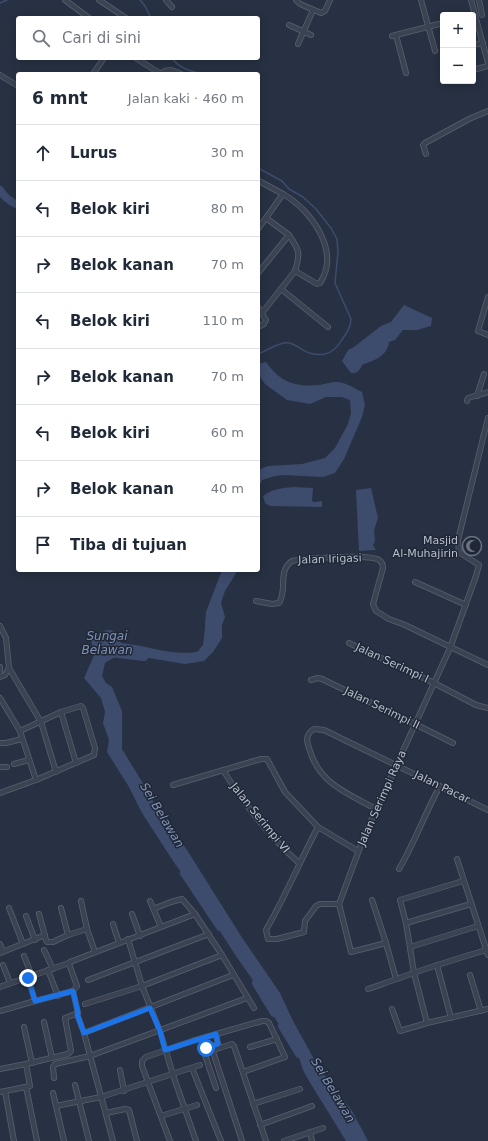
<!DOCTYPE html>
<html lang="id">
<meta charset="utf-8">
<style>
body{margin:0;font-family:"DejaVu Sans",sans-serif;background:#f6f6f7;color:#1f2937}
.controls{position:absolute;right:12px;top:12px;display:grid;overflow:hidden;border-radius:4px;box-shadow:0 2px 10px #0003}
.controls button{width:36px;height:36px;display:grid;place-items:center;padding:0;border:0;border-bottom:1px solid #e0e1e3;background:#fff;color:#1f2937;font:20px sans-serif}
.stop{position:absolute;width:12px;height:12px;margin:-9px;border:3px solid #1a73e8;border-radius:50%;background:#fff}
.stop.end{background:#1a73e8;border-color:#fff;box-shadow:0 1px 4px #0008}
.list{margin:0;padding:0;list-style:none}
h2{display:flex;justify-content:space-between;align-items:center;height:52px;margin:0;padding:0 16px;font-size:17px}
h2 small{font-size:13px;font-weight:400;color:#747a83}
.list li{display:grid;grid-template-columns:26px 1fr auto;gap:12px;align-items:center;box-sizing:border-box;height:56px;padding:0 16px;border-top:1px solid #e0e1e3}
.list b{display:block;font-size:15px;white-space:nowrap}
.list em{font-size:13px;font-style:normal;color:#747a83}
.icon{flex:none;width:22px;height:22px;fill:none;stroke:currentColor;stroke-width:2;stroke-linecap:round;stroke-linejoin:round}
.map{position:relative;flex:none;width:488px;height:1141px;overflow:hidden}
.search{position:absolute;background:#fff;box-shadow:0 2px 10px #0003;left:16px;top:16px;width:244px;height:44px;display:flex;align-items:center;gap:10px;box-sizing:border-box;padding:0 14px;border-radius:4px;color:#747a83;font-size:15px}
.panel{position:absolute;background:#fff;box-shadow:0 2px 10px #0003;left:16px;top:72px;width:244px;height:500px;border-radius:4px}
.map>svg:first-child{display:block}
.water{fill:#3d4c6c}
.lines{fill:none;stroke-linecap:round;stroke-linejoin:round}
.stream{stroke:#3d4c6c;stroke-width:1.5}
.river{stroke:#3d4c6c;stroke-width:8}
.minor-casing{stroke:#596170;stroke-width:6}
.minor{stroke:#3b4353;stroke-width:4.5}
.route{stroke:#1a73e8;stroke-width:5}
.labels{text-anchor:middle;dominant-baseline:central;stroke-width:3;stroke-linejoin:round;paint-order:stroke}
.poi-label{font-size:11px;fill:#b8becc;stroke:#202838;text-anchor:end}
.street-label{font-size:11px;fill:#b8becc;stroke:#202838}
.water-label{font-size:12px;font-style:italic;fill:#8092b3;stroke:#202838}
</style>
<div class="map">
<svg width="488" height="1141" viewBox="0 0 488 1141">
<rect width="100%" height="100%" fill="#273143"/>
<!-- water -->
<g class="water">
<path d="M404,305L432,318L431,326L417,330H403L395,340L389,342C387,357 374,360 362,365C360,370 357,374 351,373L342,361L348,350L354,347L381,326L391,322Z"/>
<path d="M266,362C281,383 295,387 320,385C325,384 331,382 336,382C345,382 354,388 362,392L365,405L362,417L344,459L335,473L323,477L282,475L275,476L262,480L258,489V470L268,466L302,464L325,458L335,448L348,424L351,413L350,400L342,397H326L310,404L287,400L265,384L258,374V364Z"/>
<path d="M293,487L313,488L312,501L314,502L322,501V507L270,506L265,503L263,496C272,489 282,488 293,487Z"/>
<path d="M371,488L378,518L374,530L375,541L373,545L376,550L359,551L356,490Z"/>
<path d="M222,570H238L225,591L221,603L225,617L222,625V638L213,652L204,661L185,664L131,655C120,655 113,657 105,663L102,676L106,683L112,687L122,711V749L144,785L154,803L187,850L241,936L280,993L293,1021L319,1068L352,1111L368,1141H346L309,1081L303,1070L297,1051L289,1038L276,1020L266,999L236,956L221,933L203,900L175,864L142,813L129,787L107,752L109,740L103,723L105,712L101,698L84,678L96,651L92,645L91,638C103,630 116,623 121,643C146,645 170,656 196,652C200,651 203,648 207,646L210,633L205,626L206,612Z"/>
</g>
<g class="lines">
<!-- stream -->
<g class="stream">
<path d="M140,0L145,6L151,18"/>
<path d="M0,3L7,0"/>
<path d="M172,58C178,68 191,71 201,74"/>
<path d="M258,168L282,181L289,189L303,197L316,209L331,228L337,239L338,252L335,283L351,319C351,327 346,334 341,341C337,348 333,352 325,354C304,358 298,341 284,343C277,344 265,351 258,354"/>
</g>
<!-- river -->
<g class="river">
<path d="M0,190C3,196 12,203 18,205"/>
<path d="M203,651L207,646L210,620"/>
<path d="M118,654L144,657"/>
<path d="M184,873L220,927"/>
<path d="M256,983L274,1013"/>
<path d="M282,1026L299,1054"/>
</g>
<!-- minor casing -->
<g class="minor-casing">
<g id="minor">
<path d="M65,0L89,18"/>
<path d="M99,0L126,18"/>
<path d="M166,0L172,7"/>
<path d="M296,0L300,4L321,13L325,11L330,0"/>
<path d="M421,0L435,51"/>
<path d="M471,0L488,63"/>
<path d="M479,0L482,15"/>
<path d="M289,25L311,35"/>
<path d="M396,35L406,73"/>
<path d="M392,36L443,23"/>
<path d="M298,44L313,10"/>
<path d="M473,45L483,43"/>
<path d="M137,59L161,74"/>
<path d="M473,70L488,66"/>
<path d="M93,74L104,58"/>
<path d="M160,74C168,68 173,70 181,74"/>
<path d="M0,75L18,86"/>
<path d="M426,154L423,145L425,143L469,119L488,111"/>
<path d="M258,182L259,181L283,194"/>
<path d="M258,229L283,194C311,210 341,251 320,283L317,284L295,271L262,313"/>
<path d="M289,235C299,250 301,252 295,271"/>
<path d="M258,273L289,235L266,218"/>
<path d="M281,289L328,327"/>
<path d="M488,297L478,331L488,335"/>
<path d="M258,307L266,320L264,324L258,327"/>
<path d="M477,396L484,374"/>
<path d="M467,401L468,398L488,392"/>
<path d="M415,582L466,605"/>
<path d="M256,601L272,604L279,603C288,589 277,571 292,561C305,558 369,554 379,560C382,562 383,565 383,568L373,604L376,611L389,619L405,625L488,665"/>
<path d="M0,626L6,638L9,668L41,722L56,772"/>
<path d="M349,643L434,683L476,705L488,708"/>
<path d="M0,667V672"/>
<path d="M0,677L5,675L9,668"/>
<path d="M311,680L318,678L322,679L415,724L453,743"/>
<path d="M0,698L20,731"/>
<path d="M61,712L76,763"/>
<path d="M0,743H6L22,739"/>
<path d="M14,764L29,760"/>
<path d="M0,767H7"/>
<path d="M223,770C244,804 269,836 299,863"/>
<path d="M173,785L261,759H267L285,792L318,827L358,851"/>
<path d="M0,793L36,780L94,755L95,748L83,708L81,706L61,712L20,731L36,780"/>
<path d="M376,809C347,793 319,784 309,748C306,740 306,734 314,729L324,730L488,810"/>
<path d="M318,827C300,861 286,895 267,928L266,930L268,939H277L304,932L305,921L316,906L320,904H339"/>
<path d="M457,859L488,955"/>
<path d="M399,869C415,842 425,813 440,786"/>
<path d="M372,900L386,943"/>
<path d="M150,901L161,927"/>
<path d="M9,908L23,944"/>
<path d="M61,908L68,935"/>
<path d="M153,909L171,902L182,899L195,914"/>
<path d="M39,914L46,940L47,942H53L68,935L87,929L81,901"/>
<path d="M132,914L140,936"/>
<path d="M26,916L35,940"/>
<path d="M406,923L471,904"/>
<path d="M113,924L119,943"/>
<path d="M87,929L95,952"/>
<path d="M128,939L142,986L160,1031L173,1075L196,1141"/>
<path d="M0,944L3,952"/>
<path d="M410,947L478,926"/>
<path d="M44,950L53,969"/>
<path d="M0,953L45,935"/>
<path d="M24,956L32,976"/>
<path d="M3,965L10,983"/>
<path d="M437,965L451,1018"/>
<path d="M48,970L58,996"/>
<path d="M470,975L481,1011"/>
<path d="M28,978L35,1001L73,991"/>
<path d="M396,979L386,943L351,952L339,904L365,834L450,648L476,576L479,565L459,552L458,540L488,418"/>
<path d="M88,980L209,934"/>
<path d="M0,987L69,963"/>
<path d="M368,989C378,986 387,982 397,979C426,968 456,959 486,950"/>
<path d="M85,1004L142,986L222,955"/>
<path d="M392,1009L400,1031L427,1023L488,1009"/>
<path d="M0,1011L35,1001"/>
<path d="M77,1014L84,1033"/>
<path d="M44,1022L52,1058"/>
<path d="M427,1023L414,973L406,923L400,900L463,881"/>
<path d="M24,1027L32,1063"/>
<path d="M216,1035L218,1044L206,1048L204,1052L216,1088"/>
<path d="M218,1044L219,1048L232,1044L234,1046L266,1141"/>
<path d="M250,1047L277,1039"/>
<path d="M219,1048L215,1049L213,1052L242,1141"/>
<path d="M26,1064L68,1054L71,1051L65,1018L78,1013L73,991L77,986L69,964L70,962L195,914L222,955L254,1008"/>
<path d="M192,1068L221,1141"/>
<path d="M0,1069L26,1064L30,1086L0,1092"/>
<path d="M120,1070L124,1091"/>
<path d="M54,1078L53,1067L55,1064L90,1056L247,998"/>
<path d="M75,1085L89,1141"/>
<path d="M26,1087L37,1141"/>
<path d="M5,1091L14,1141"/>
<path d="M53,1093L64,1141"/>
<path d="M253,1104L300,1089"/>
<path d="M56,1106L101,1097L200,1065"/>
<path d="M106,1113L125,1109L129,1110L137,1141"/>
<path d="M161,1116L197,1105"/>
<path d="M260,1125L312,1106"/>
<path d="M310,1132L312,1141"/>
<path d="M113,1141L84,1033L233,975"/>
<path d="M170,1141L142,1066V1061L146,1057L192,1041L262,1021H266L269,1023L285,1057L243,1072"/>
<path d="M284,1141L323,1128"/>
</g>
</g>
<!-- minor -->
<use href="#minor" class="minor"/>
</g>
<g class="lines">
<!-- route -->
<path class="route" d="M28,978L35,1001L73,991L78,1013L77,1014L84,1033L150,1008L160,1031L165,1050L216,1034L218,1044L206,1048"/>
</g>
<!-- icons -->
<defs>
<g id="mosque-ring" transform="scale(1)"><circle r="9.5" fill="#202838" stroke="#6b7280" stroke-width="1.5"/><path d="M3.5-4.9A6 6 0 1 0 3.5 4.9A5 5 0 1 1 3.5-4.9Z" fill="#6b7280"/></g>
</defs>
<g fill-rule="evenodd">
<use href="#mosque-ring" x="472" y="546"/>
</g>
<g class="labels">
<!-- poi labels -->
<g class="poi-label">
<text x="458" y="540">Masjid<tspan x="458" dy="13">Al-Muhajirin</tspan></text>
</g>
<!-- street labels -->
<g class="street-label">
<text transform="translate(330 559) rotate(-2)">Jalan Irigasi</text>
<text transform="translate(392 663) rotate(25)">Jalan Serimpi I</text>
<text transform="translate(382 708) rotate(26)">Jalan Serimpi II</text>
<text transform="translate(442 787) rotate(26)">Jalan Pacar</text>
<text transform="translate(382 798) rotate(-66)">Jalan Serimpi Raya</text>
<text transform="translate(260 818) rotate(51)">Jalan Serimpi VI</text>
</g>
<!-- water labels -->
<g class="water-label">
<text x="107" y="636">Sungai<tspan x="107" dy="14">Belawan</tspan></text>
<text transform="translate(162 815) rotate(59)">Sei Belawan</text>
<text transform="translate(333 1090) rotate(59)">Sei Belawan</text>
</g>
</g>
</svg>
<div class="controls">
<button>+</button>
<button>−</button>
</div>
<div class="stop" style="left:206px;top:1048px"></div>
<div class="stop end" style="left:28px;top:978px"></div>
<div class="search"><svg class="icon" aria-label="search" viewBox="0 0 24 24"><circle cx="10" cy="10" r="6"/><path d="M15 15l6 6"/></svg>Cari di sini</div>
<section class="panel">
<h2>6 mnt<small>Jalan kaki · 460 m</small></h2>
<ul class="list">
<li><svg class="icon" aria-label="ahead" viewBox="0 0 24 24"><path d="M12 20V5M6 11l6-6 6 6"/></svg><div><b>Lurus</b></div><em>30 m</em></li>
<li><svg class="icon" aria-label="left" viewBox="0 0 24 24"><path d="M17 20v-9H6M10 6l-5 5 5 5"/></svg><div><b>Belok kiri</b></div><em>80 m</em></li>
<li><svg class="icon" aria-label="right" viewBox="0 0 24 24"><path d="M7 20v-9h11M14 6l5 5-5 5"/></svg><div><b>Belok kanan</b></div><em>70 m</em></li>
<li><svg class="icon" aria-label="left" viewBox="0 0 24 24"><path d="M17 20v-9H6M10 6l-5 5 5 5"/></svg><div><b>Belok kiri</b></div><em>110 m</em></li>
<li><svg class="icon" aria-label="right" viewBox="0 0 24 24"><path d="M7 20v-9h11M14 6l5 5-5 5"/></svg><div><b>Belok kanan</b></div><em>70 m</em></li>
<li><svg class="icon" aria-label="left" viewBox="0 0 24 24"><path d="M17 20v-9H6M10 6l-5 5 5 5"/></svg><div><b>Belok kiri</b></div><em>60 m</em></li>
<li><svg class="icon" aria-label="right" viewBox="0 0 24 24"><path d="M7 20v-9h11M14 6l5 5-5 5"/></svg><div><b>Belok kanan</b></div><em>40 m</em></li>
<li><svg class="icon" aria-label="arrive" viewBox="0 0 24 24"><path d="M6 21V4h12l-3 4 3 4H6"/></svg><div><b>Tiba di tujuan</b></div></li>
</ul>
</section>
</div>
